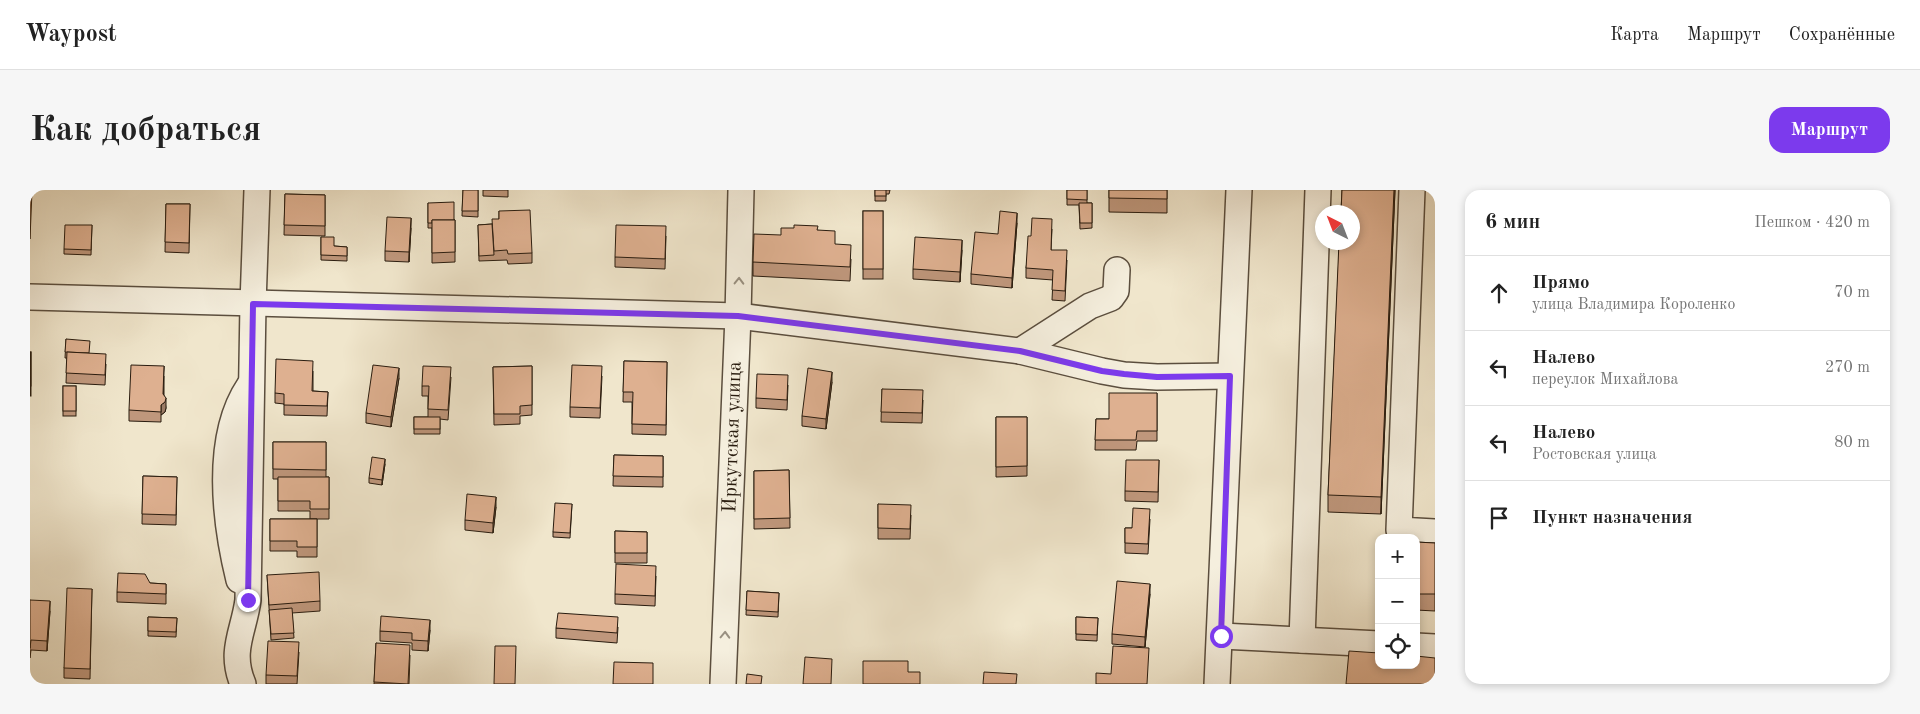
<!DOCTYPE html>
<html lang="ru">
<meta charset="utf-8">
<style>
body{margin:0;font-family:"Old Standard TT",serif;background:#f6f6f6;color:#222}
.controls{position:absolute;right:15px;bottom:15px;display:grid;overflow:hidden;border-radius:10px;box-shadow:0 2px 8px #0003}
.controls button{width:45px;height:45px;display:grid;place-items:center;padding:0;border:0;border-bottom:1px solid #e0e0e0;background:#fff;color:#222;font:25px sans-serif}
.compass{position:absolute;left:1285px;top:15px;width:45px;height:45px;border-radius:50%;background:#fff;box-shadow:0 2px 8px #0003;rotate:318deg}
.stop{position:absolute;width:15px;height:15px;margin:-11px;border:4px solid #7c3aed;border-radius:50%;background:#fff}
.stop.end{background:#7c3aed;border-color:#fff;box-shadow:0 1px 5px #0008}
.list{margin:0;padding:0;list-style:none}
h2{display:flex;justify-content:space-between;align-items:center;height:65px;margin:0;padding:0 20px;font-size:21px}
h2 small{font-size:16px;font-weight:400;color:#767676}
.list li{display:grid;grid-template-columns:32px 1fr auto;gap:15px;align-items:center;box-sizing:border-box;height:75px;padding:0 20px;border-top:1px solid #e0e0e0}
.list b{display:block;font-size:19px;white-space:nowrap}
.list p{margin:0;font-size:16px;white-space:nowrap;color:#767676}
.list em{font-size:16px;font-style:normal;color:#767676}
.icon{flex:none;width:28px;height:28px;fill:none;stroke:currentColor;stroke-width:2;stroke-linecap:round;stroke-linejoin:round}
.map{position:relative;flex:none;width:1405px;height:494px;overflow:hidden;border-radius:15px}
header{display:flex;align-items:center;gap:30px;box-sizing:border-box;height:70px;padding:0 25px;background:#fff;border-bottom:1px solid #e0e0e0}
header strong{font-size:24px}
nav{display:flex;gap:28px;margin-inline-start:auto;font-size:18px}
.intro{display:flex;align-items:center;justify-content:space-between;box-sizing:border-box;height:120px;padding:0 30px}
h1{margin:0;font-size:35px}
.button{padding:12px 22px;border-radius:15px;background:#7c3aed;color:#fff;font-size:18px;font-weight:700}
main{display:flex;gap:30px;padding:0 30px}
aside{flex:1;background:#fff;border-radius:15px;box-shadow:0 2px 8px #0003}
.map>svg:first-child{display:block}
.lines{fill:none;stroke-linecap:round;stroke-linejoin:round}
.minor-casing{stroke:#5b4e3e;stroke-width:28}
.minor{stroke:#f5efde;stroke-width:25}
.wall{fill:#bf977c;stroke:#291c0f}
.shaded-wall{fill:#9b7b65;stroke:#291c0f}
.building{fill:#deb090;stroke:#291c0f}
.oneway{stroke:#999081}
.route{stroke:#7c3aed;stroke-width:6}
.labels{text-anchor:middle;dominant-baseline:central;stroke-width:4;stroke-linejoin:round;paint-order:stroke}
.street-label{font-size:20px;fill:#291c0f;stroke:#f5efde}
</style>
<header>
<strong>Waypost</strong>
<nav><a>Карта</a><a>Маршрут</a><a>Сохранённые</a></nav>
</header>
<div class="intro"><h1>Как добраться</h1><a class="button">Маршрут</a></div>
<main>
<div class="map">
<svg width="1405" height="494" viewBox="0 0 1405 494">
<rect width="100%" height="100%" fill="#f0e6cc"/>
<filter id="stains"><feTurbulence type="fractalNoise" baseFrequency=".004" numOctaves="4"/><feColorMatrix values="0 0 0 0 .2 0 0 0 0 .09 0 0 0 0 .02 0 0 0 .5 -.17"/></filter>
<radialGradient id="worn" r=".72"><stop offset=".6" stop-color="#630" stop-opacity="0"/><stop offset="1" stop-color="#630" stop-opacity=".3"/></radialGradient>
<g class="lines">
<!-- minor casing -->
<g class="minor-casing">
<g id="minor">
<path d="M1382,0L1369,340L1405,342"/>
<path d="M0,107L708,126L990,161L1072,181L1094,185L1127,187L1200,186"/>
<path d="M990,161L1060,116L1081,108L1086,101L1087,80"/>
<path d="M209,390C195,333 184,248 219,196"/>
<path d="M1191,446L1349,454"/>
<path d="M1272,450L1288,0"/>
<path d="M1386,456L1405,457"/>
<path d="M213,494C199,461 214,441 218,410L223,114L227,0"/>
<path d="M693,494L708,126L711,0"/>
<path d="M1187,494L1209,0"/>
</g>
</g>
<!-- minor -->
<use href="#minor" class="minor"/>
</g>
<!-- wall -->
<g class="wall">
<path d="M433,0H448V27L432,26Z"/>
<path d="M453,0H478V7L453,6Z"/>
<path d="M845,0H860L859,4H856V11H845Z"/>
<path d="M1037,0H1057V13H1062V38L1050,39L1049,15H1037Z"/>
<path d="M1079,0H1137V23L1079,22Z"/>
<path d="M1312,0H1365L1351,324L1298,322V305Z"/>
<path d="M255,4L295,5V46L254,45Z"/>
<path d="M398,13L425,30V72L402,73V38H398Z"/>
<path d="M136,14H160L159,63L135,62Z"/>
<path d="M469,21L502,63V73L478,74L477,70L449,71L448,35L462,34L469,29Z"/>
<rect x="833" y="21" width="20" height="68"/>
<path d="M987,33L982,98L941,94V84L968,44Z"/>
<path d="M62,35L61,65L34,64V59Z"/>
<path d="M381,38L379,72L355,71V61Z"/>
<path d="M1022,39L1021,60L1037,70L1035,111L1022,110L1023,90L996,88V78L1001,46Z"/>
<path d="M788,40L805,55L821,69L820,91L723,86V72Z"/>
<path d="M636,46L635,79L585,77V67Z"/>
<path d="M291,47L304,56L317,57V71L291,70Z"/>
<path d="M932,60L930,92L883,89V79Z"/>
<path d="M36,149L76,174L75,195L36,193L37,168H35Z"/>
<rect x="0" y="162" width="1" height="44"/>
<path d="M594,171L637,172L636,245L602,244V212H593Z"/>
<path d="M502,176V225L490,226V234L464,235L463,177Z"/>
<path d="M283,181V201L298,202L297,226L254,225V214L245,213V203Z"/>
<path d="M134,186V205L136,218L135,222L131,225V232L99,231V220Z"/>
<path d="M572,186L570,228L540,227V217Z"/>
<path d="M421,187L418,230L410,229V244H384V227H398V206H392V196Z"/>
<path d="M369,188L361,237L336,233V223Z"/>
<path d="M802,192L796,239L772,236V226Z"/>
<path d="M758,195L757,220L726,218V208Z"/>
<rect x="33" y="196" width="13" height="30"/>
<path d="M852,199L893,210L892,233L851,232Z"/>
<path d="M1127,203V251H1107L1106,260H1065L1066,229H1079Z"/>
<path d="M966,227H997V286L966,287Z"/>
<path d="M243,252H296V287H299V329H280V321H248V289H243Z"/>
<path d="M584,265L633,266V297L583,296Z"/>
<path d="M1129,270L1128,312L1095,311V301Z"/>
<path d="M355,274L352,295L339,293V288Z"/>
<path d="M759,280L760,338L724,339V281Z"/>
<path d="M113,286L147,287L146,335L112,334Z"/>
<path d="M542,314L540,348L523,347V342Z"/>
<path d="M848,314L881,325L880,349H848Z"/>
<path d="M466,317L463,343L435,340V330Z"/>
<path d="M240,329H287V367H267V361H240Z"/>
<path d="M1120,329L1118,364L1095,363V338H1102Z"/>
<path d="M585,341L617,342V373H585Z"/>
<path d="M1386,352L1405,353V421L1386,420Z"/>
<path d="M237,385L290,411V421L262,423L264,448L241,450Z"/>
<path d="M626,386L625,416L585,414V404Z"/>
<path d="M120,393L136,394V414L87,412V402Z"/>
<path d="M62,399L60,489L34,488V478Z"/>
<path d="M717,401L749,403L748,427L716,425Z"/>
<path d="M1120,404L1115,457L1082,454V444Z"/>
<path d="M0,410L20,421L17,461L1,460L0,468Z"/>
<path d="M118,427L147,428L146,447L118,446Z"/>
<path d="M1046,427L1068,428L1067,451L1046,450Z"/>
<path d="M588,437L587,453L526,448V438Z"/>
<path d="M400,440L398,461L382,460V453L350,451V441Z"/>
<path d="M346,453L380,465L379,494H344Z"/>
<path d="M269,462L267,494H236V485Z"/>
</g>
<!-- shaded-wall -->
<g class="shaded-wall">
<path d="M1364,0H1365L1351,324V307Z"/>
<path d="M987,23V33L982,98V88Z"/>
<path d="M381,28V38L379,72V62Z"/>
<path d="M932,50V60L930,92V82Z"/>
<path d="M134,176L133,214L136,208V218L135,222L131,225V215Z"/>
<path d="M369,178V188L361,237V227Z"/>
<path d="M802,182V192L796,239V229Z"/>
<path d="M355,269V274L352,295V290Z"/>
<path d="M466,307V317L463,343V333Z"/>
<path d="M1120,394V404L1115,457V447Z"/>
<path d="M20,411V421L17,461V451Z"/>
<path d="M400,430V440L398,461V451Z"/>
</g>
<!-- building -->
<g class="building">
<path d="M433,0H448V21H432Z"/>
<rect x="845" y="0" width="11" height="6"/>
<path d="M1037,0H1057V10L1037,9Z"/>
<path d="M1079,0H1137V9L1079,8Z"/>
<path d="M1312,0H1364L1351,307L1298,305L1309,52H1322V22H1311Z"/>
<path d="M0,1H2L0,49Z"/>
<path d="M255,4L295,5V36L254,35Z"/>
<path d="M424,12V30H402V33H398V13Z"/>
<path d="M1049,13H1062V33H1050Z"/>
<path d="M136,14H160L159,53L135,52Z"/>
<path d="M500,20L502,63L478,64L477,60L464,61L462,29H469V21Z"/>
<rect x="833" y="21" width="20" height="58"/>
<path d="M970,21L987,23L982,88L941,84L945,42L968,44Z"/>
<path d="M357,27L381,28L379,62L355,61Z"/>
<path d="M1002,28L1022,29L1021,60H1037L1035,101L1022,100L1023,80L996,78L998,46H1001Z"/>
<path d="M402,30H425V62L402,63Z"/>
<path d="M462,34L464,65L449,66L448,35Z"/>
<path d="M35,35H62L61,60L34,59Z"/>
<path d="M586,35L636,36L635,69L585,67Z"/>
<path d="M764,35L788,36L787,40L805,41V54L821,55L820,77L723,72L724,44L751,45V38H764Z"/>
<path d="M291,47H304V56L317,57V66L291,65Z"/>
<path d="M885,47L932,50L930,82L883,79Z"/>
<path d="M36,149L60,151L59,163L35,162Z"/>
<rect x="0" y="162" width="1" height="34"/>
<path d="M37,162L76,164L75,185L36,183Z"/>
<path d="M246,169L283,171L282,201L298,202L297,216L254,215V204L245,203Z"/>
<path d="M594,171L637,172L636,235L602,234L603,202H593Z"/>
<path d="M101,175L134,176L133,204L136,208L135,212L131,215V222L99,220Z"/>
<path d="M343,175L369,178L361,227L336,223Z"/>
<path d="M542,175L572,176L570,218L540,217Z"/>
<path d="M393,176L421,177L418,220L398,219L399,196H392Z"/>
<path d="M502,176V215L490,216V224H464L463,177Z"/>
<path d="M778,178L802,182L796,229L772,226Z"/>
<path d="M727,184L758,185L757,210L726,208Z"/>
<rect x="33" y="196" width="13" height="25"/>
<path d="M852,199L893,200L892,223L851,222Z"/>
<path d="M1079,203H1127V241H1107L1106,250H1065L1066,229H1079Z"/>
<rect x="384" y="227" width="26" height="12"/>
<path d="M966,227H997V276L966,277Z"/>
<path d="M243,252H296V280L243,279Z"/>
<path d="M584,265L633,266V287L583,286Z"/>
<path d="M342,267L355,269L352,290L339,288Z"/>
<path d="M1096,270H1129L1128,302L1095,301Z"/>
<path d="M759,280L760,328L724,329V281Z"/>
<path d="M113,286L147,287L146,325L112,324Z"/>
<path d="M248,287H299V319H280V311H248Z"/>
<path d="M437,304L466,307L463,333L435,330Z"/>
<path d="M525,313L542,314L540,343L523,342Z"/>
<path d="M848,314L881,315L880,339L848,338Z"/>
<path d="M1103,318L1120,319L1118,354L1095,353V338H1102Z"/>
<path d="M240,329H287V357H267V351H240Z"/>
<path d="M585,341L617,342V363H585Z"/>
<path d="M1386,352L1405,353V404H1386Z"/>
<path d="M586,374L626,376L625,406L585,404Z"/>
<path d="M289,382L290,411L239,415L237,385Z"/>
<path d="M88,383L115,384L120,393L136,394V404L87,402Z"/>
<path d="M1087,391L1120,394L1115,447L1082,444Z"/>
<path d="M37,398L62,399L60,479L34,478Z"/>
<path d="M717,401L749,403L748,422L716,420Z"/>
<path d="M0,410L20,411L17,451L1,450L0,458Z"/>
<path d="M262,418L264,443L241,444L239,420Z"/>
<path d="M528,423L588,427L587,443L526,438Z"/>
<path d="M351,426L400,430L398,451L382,450V443L350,441Z"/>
<path d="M118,427L147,428L146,442L118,441Z"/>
<path d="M1046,427L1068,428L1067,445L1046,444Z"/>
<path d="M238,451L269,452L267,486L236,485Z"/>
<path d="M346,453L380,455L378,494L344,492Z"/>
<path d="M465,456H486L485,494H464Z"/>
<path d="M1083,456L1119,458L1117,494H1066V483L1081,484Z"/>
<path d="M1319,461L1349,463V475H1386V466L1405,468V494H1316Z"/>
<path d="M775,467L802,469L801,494H773Z"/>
<path d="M833,471H878V482H890V494H833Z"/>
<path d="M584,472L623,473V494H583Z"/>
<path d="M954,482L987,484L986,494H953Z"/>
<path d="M717,484L732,486L731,494H716Z"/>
</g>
<!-- one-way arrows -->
<defs><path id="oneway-chevron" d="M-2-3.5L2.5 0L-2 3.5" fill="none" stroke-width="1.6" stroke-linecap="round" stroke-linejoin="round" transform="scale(1.25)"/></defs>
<g class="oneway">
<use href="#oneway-chevron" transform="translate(709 91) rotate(-89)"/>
<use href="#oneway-chevron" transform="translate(695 445) rotate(-88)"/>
</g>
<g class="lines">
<!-- route -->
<path class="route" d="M218,410L223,114L708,126L990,161L1072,181L1094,184L1127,187L1200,186L1191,446"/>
</g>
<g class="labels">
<!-- street labels -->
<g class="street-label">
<text transform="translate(703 247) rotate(-88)">Иркутская улица</text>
</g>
</g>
<rect width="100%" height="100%" filter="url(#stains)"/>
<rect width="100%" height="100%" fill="url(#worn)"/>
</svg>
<div class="controls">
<button>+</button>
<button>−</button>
<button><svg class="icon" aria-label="locate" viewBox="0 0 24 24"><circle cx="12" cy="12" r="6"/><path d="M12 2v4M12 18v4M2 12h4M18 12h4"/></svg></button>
</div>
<svg class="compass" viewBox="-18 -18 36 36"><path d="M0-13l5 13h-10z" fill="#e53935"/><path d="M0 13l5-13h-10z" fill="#767676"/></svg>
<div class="stop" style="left:1191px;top:446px"></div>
<div class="stop end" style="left:218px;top:410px"></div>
</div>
<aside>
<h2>6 мин<small>Пешком · 420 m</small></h2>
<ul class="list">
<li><svg class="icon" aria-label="ahead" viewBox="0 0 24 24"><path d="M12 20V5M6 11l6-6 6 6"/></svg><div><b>Прямо</b><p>улица Владимира Короленко</p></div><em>70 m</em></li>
<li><svg class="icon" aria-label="left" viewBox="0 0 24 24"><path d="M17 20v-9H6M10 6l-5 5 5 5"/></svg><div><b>Налево</b><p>переулок Михайлова</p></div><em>270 m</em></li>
<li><svg class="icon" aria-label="left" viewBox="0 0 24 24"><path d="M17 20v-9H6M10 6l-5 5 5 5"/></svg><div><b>Налево</b><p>Ростовская улица</p></div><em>80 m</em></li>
<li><svg class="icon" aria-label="arrive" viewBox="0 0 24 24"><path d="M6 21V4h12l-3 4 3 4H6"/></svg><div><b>Пункт назначения</b></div></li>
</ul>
</aside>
</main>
